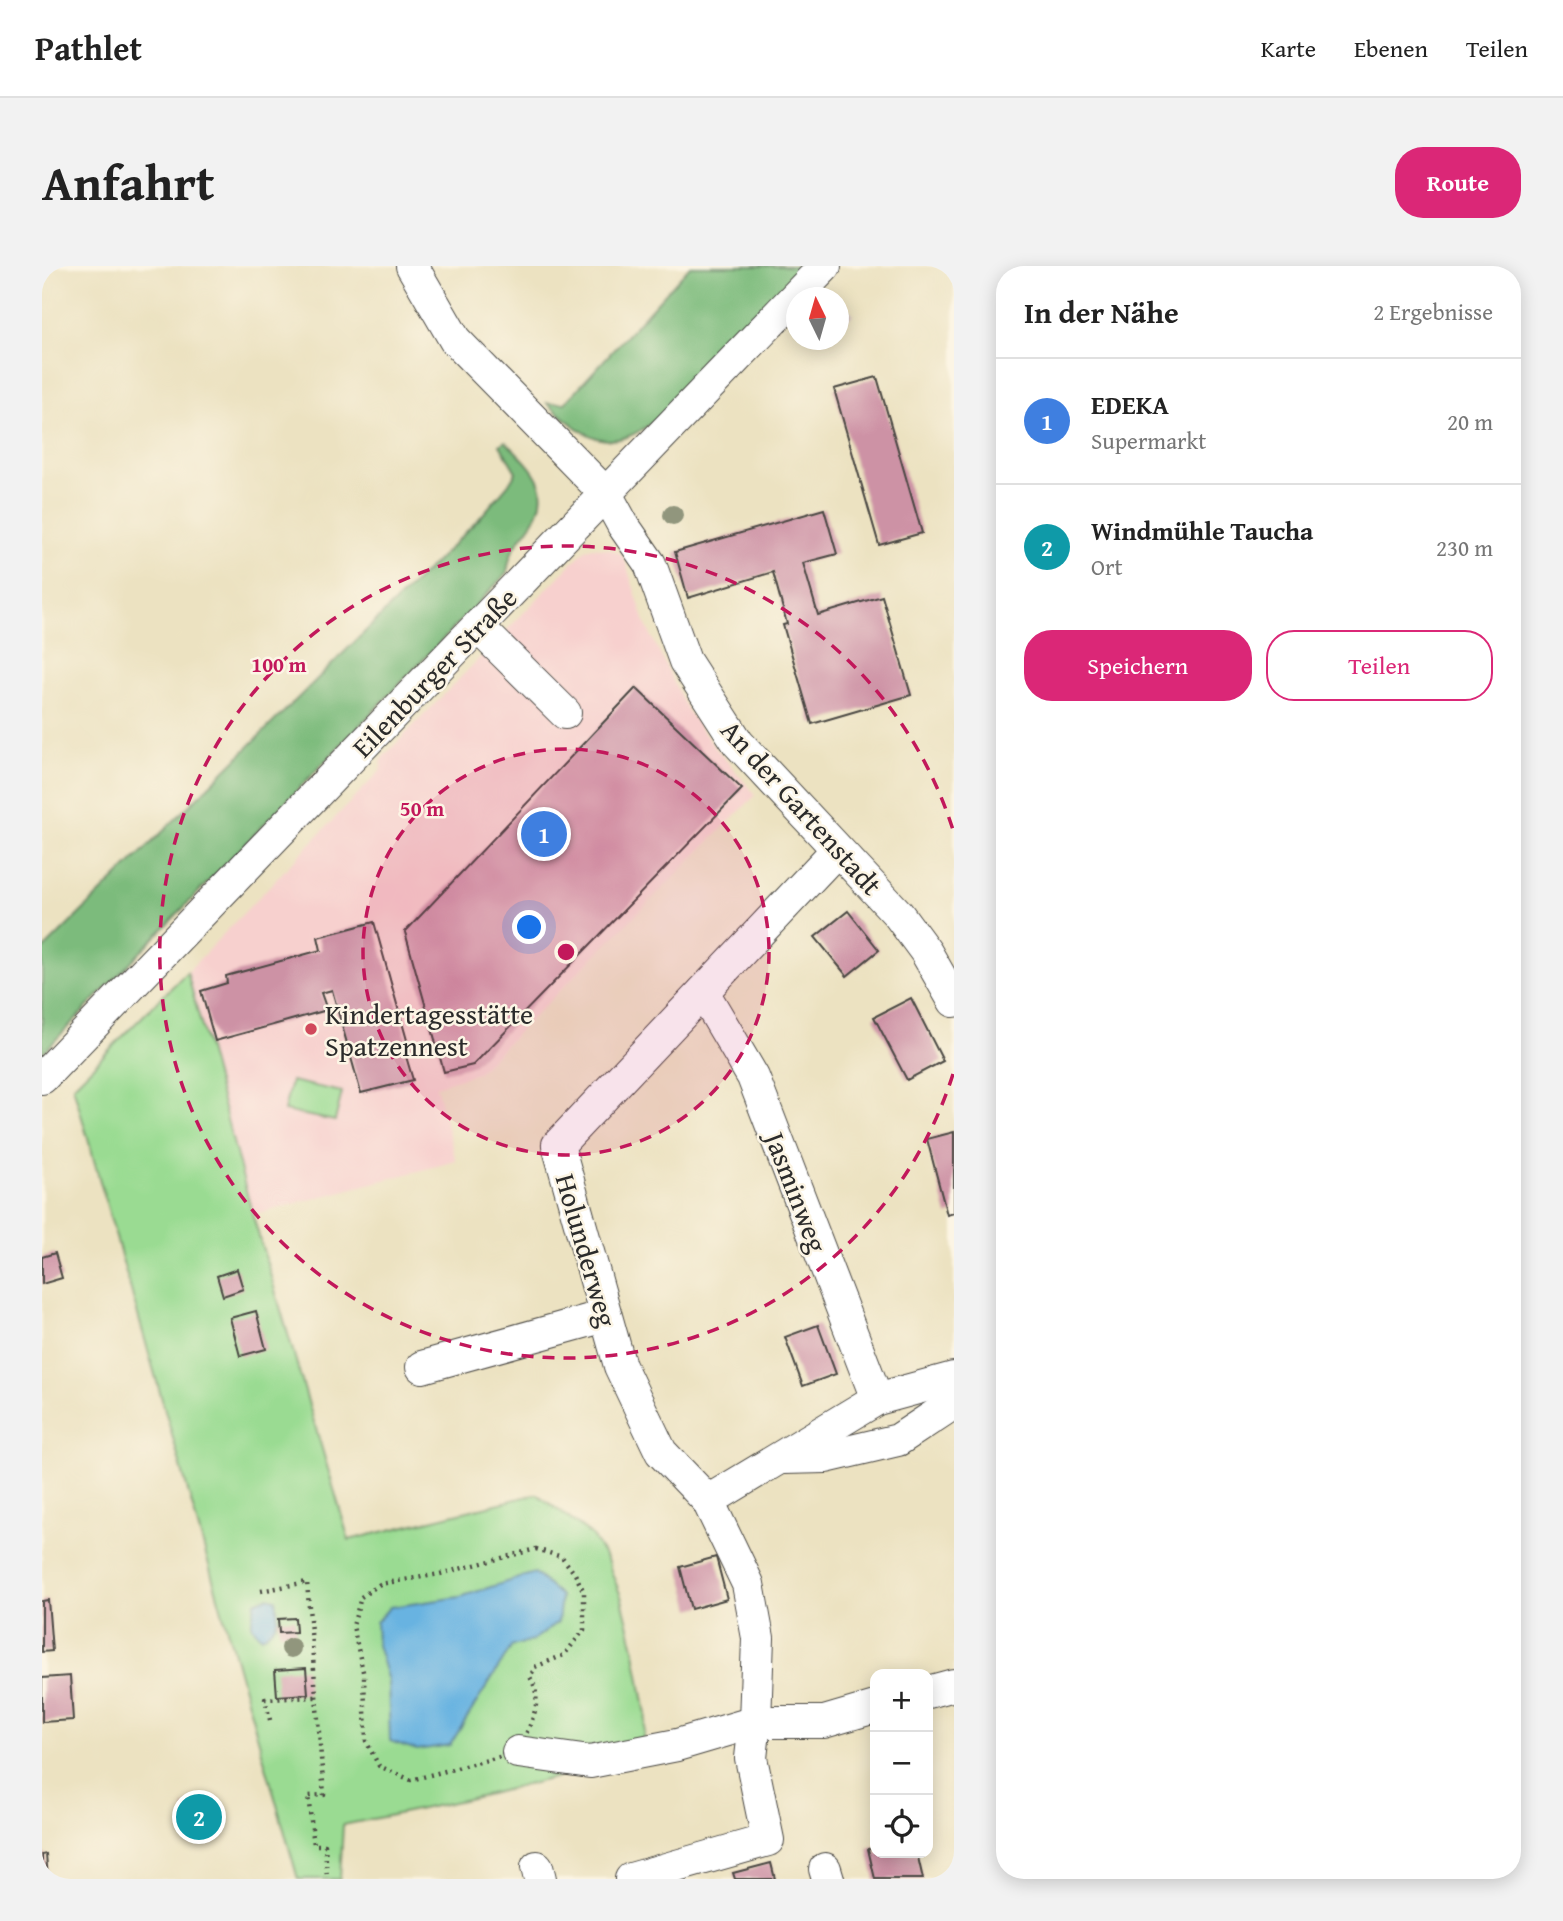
<!DOCTYPE html>
<html lang="de">
<meta charset="utf-8">
<style>
body{margin:0;font-family:"Gentium Book Plus",serif;background:#f2f2f2;color:#222}
.controls{position:absolute;right:21px;bottom:21px;display:grid;overflow:hidden;border-radius:14px;box-shadow:0 4px 18px #0003}
.controls button{width:63px;height:63px;display:grid;place-items:center;padding:0;border:0;border-bottom:2px solid #e0e0e0;background:#fff;color:#222;font:35px sans-serif}
.compass{position:absolute;left:744px;top:21px;width:63px;height:63px;border-radius:50%;background:#fff;box-shadow:0 4px 18px #0003;rotate:355deg}
.you{position:absolute;left:488px;top:662px;width:24px;height:24px;margin:-18px;border:5px solid #fff;border-radius:50%;background:#1a73e8;box-shadow:0 0 0 10px #1a73e833}
.badge{display:grid;place-items:center;width:46px;height:46px;border-radius:50%;background:#db2777;color:#fff;font-size:23px;font-weight:700}
.pin{position:absolute;translate:-50% -50%;border:4px solid #fff;box-shadow:0 2px 7px #0006}
.list{margin:0;padding:0;list-style:none}
h2{display:flex;justify-content:space-between;align-items:center;height:91px;margin:0;padding:0 28px;font-size:30px}
h2 small{font-size:23px;font-weight:400;color:#767676}
.list li{display:grid;grid-template-columns:46px 1fr auto;gap:21px;align-items:center;box-sizing:border-box;height:126px;padding:0 28px;border-top:2px solid #e0e0e0}
.list b{display:block;font-size:26px;white-space:nowrap}
.list p{margin:0;font-size:23px;white-space:nowrap;color:#767676}
.list em{font-size:23px;font-style:normal;color:#767676}
.actions{display:flex;gap:14px;padding:21px 28px}
.actions a{flex:1;padding:16px 0;border:2px solid #db2777;border-radius:28px;text-align:center;font-size:24px;color:#db2777}
.actions .main{background:#db2777;color:#fff}
.icon{flex:none;width:38px;height:38px;fill:none;stroke:currentColor;stroke-width:2;stroke-linecap:round;stroke-linejoin:round}
.map{position:relative;flex:none;width:912px;height:1613px;overflow:hidden;border-radius:28px}
header{display:flex;align-items:center;gap:42px;box-sizing:border-box;height:98px;padding:0 35px;background:#fff;border-bottom:2px solid #e0e0e0}
header strong{font-size:33px}
nav{display:flex;gap:38px;margin-inline-start:auto;font-size:24px}
.intro{display:flex;align-items:center;justify-content:space-between;box-sizing:border-box;height:168px;padding:0 42px}
h1{margin:0;font-size:49px}
.button{padding:18px 32px;border-radius:28px;background:#db2777;color:#fff;font-size:24px;font-weight:700}
main{display:flex;gap:42px;padding:0 42px}
aside{flex:1;background:#fff;border-radius:28px;box-shadow:0 4px 18px #0003}
.map>svg:first-child{display:block}
.built{fill:#f7d0ce}
.industrial{fill:#d2bec4}
.green{fill:#9adb92;stroke:#62835e;stroke-width:2}
.forest{fill:#7bbb7c;stroke:#537354;stroke-width:2}
.water{fill:#68b3e1;stroke:#4a6f86;stroke-width:2}
.building{fill:#cd92a5}
.lines{fill:none;stroke-linecap:round;stroke-linejoin:round}
.minor-casing{stroke:#484642;stroke-width:34}
.path{stroke:#484642;stroke-width:4.5;stroke-dasharray:2 5;stroke-linecap:butt}
.minor{stroke:#fff;stroke-width:32}
.tree{fill:#91967d}
.ring{fill:none;stroke:#c2185b;stroke-width:3.5;stroke-dasharray:12 9}
.poi-dot{fill:#d1495b;stroke:#fcf5e5;stroke-width:2.5}
.labels{text-anchor:middle;dominant-baseline:central;stroke-width:5;stroke-linejoin:round;paint-order:stroke}
.street-label{font-size:28px;fill:#2b2b2b;stroke:#fcf5e5}
.poi-label{font-size:28px;fill:#2b2b2b;stroke:#fcf5e5;text-anchor:start}
.centre{fill:#c2185b;stroke:#fcf5e5;stroke-width:3.5}
.ring-label{font-size:21px;text-anchor:middle;font-weight:bold;fill:#c2185b;stroke:#fcf5e5;stroke-width:5;stroke-linejoin:round;paint-order:stroke}
</style>
<header>
<strong>Pathlet</strong>
<nav><a>Karte</a><a>Ebenen</a><a>Teilen</a></nav>
</header>
<div class="intro"><h1>Anfahrt</h1><a class="button">Route</a></div>
<main>
<div class="map">
<svg width="912" height="1613" viewBox="0 0 912 1613">
<rect width="100%" height="100%" fill="#fcf5e5"/>
<filter id="ink" filterUnits="userSpaceOnUse"><feTurbulence type="fractalNoise" baseFrequency=".0143" numOctaves="2"/><feDisplacementMap in="SourceGraphic" scale="14" xChannelSelector="R" yChannelSelector="G"/><feConvolveMatrix kernelMatrix="1 2 1 2 8 2 1 2 1" color-interpolation-filters="sRGB"/></filter>
<filter id="wash" filterUnits="userSpaceOnUse"><feTurbulence type="fractalNoise" baseFrequency=".00686" numOctaves="4" result="noise"/><feDisplacementMap in="SourceGraphic" scale="28" xChannelSelector="R" yChannelSelector="G"/><feGaussianBlur stdDeviation="1.57" result="paint"/><feColorMatrix in="noise" values="0 0 0 0 0 0 0 0 0 0 0 0 0 0 0 0 0 1.4 0 .05"/><feComposite in="paint" operator="in"/></filter>
<g filter="url(#wash)">
<rect width="100%" height="100%" fill="#ece2c1"/>
<!-- built -->
<path class="built" d="M550,281L568,283L581,289L604,359L645,444L671,479L714,529L435,807L394,820L414,895L210,949L145,706L339,504L340,492L542,285Z"/>
<!-- industrial -->
<path class="industrial" d="M797,33L811,48L797,63H796Z"/>
<!-- green -->
<g class="green">
<path d="M145,706L211,950L307,1274L495,1228L549,1269L565,1294L580,1333L593,1386L604,1449L599,1486C502,1518 401,1539 301,1559L298,1613H256L31,820Z"/>
<path d="M249,815L300,826L293,855L242,845Z"/>
</g>
<!-- forest -->
<g class="forest">
<path d="M648,0H762L617,152C567,190 548,175 505,137H523Z"/>
<path d="M463,175C492,203 516,224 486,263C473,279 468,285 465,307L0,788V685L436,254L466,219L474,206L458,179Z"/>
</g>
<!-- water -->
<g class="water">
<path d="M492,1307L519,1330L516,1356L490,1375L470,1380L408,1479L375,1484L348,1475L346,1415L335,1379L334,1356L348,1341L418,1331Z"/>
<path d="M225,1331L234,1333C237,1354 238,1357 220,1371C203,1357 212,1353 213,1336Z"/>
</g>
<g id="blocks">
<!-- building -->
<g class="building">
<path d="M835,111L880,267L837,279L792,123Z"/>
<path d="M782,243L795,288L761,297L776,349L840,330L869,429L770,458L741,359L745,358L731,306L646,332L633,286Z"/>
<path d="M594,422L700,523L431,799L402,806L363,666Z"/>
<path d="M806,645L837,684L805,710L773,671Z"/>
<path d="M332,656L368,785L363,787L371,814L319,827L290,724L279,727L285,744L173,775L159,725L185,717L184,710L279,684L276,671Z"/>
<path d="M869,732L901,795L865,814L832,751Z"/>
<path d="M912,866V947L905,949L885,873Z"/>
<path d="M13,987L20,1012L0,1018V991Z"/>
<path d="M195,1003L201,1023L181,1030L175,1010Z"/>
<path d="M214,1045L224,1083L198,1090L188,1052Z"/>
<path d="M776,1059L794,1108L761,1120L743,1071Z"/>
<path d="M674,1291L685,1333L649,1343L638,1301Z"/>
<path d="M6,1334L10,1385L0,1386V1335Z"/>
<path d="M253,1352L254,1366L237,1367L236,1353Z"/>
<path d="M264,1402L266,1428L235,1430L233,1404Z"/>
<path d="M28,1410L31,1454L0,1456V1412Z"/>
<path d="M170,1538L172,1562L144,1564L142,1540Z"/>
<path d="M833,1581V1587H875L881,1613H833L826,1583Z"/>
<path d="M4,1588L6,1613H0V1589Z"/>
<path d="M729,1597L733,1613H693L691,1607Z"/>
</g>
</g>
</g>
<g filter="url(#ink)">
<use href="#blocks" fill-opacity="0" stroke="#484642" stroke-width="2"/>
<g class="lines">
<!-- minor casing -->
<g class="minor-casing">
<g id="minor">
<path d="M370,0L413,74L564,228L581,259L608,298L643,395L696,477L856,648L884,686L912,735"/>
<path d="M436,361L523,447"/>
<path d="M661,726L711,811L835,1133"/>
<path d="M0,812L783,0"/>
<path d="M380,1101L563,1050"/>
<path d="M741,1192L784,1191L856,1174L912,1137"/>
<path d="M666,1235L835,1133L912,1112"/>
<path d="M886,1426L912,1419"/>
<path d="M476,1486L548,1496L635,1479L713,1456H782L833,1441"/>
<path d="M495,1601L498,1613"/>
<path d="M783,1603L786,1613"/>
<path d="M589,1613L726,1574L709,1492L713,1456L716,1372L706,1318L666,1235L619,1186L578,1100L516,879L795,584"/>
</g>
</g>
<!-- path -->
<g class="path">
<path d="M494,1283L520,1291L533,1308L542,1326V1364L522,1389L493,1401L488,1411C504,1437 486,1461 476,1486L369,1514L337,1500L324,1475L322,1410L311,1360L319,1331L338,1318L398,1308Z"/>
<path d="M219,1325L265,1316L282,1529L266,1530L272,1579H283L285,1613"/>
<path d="M228,1454L223,1433L274,1431"/>
</g>
<!-- minor -->
<use href="#minor" class="minor"/>
</g>
<!-- trees -->
<g class="tree">
<circle cx="631" cy="249" r="10"/>
<circle cx="249" cy="1382" r="10"/>
</g>
</g>
<!-- distance rings -->
<circle cx="524" cy="686" r="203" fill="#c2185b" fill-opacity=".12"/>
<g class="ring">
<circle cx="524" cy="686" r="203"/>
<path d="M911 808A406 406 0 1 1 911 564"/>
</g>
<!-- markers -->
<circle class="poi-dot" cx="269" cy="763" r="7"/>
<g class="labels">
<!-- street labels -->
<g class="street-label">
<text transform="translate(392 406) rotate(-46)">Eilenburger Straße</text>
<text transform="translate(760 541) rotate(48)">An der Gartenstadt</text>
<text transform="translate(755 926) rotate(69)">Jasminweg</text>
<text transform="translate(545 984) rotate(74)">Holunderweg</text>
</g>
<!-- poi labels -->
<g class="poi-label">
<text x="283" y="747">Kindertagesstätte<tspan x="283" dy="32">Spatzennest</tspan></text>
</g>
</g>
<circle cx="524" cy="686" r="10" class="centre"/>
<g class="ring-label">
<text x="237" y="406">100 m</text>
<text x="380" y="550">50 m</text>
</g>
</svg>
<div class="controls">
<button>+</button>
<button>−</button>
<button><svg class="icon" aria-label="locate" viewBox="0 0 24 24"><circle cx="12" cy="12" r="6"/><path d="M12 2v4M12 18v4M2 12h4M18 12h4"/></svg></button>
</div>
<svg class="compass" viewBox="-18 -18 36 36"><path d="M0-13l5 13h-10z" fill="#e53935"/><path d="M0 13l5-13h-10z" fill="#767676"/></svg>
<div class="you"></div>
<div class="pin badge" style="left:502px;top:568px;background:#3f7fe0">1</div>
<div class="pin badge" style="left:157px;top:1551px;background:#0f9aa8">2</div>
</div>
<aside>
<h2>In der Nähe<small>2 Ergebnisse</small></h2>
<ul class="list">
<li><span class="badge" style="background:#3f7fe0">1</span><div><b>EDEKA</b><p>Supermarkt</p></div><em>20 m</em></li>
<li><span class="badge" style="background:#0f9aa8">2</span><div><b>Windmühle Taucha</b><p>Ort</p></div><em>230 m</em></li>
</ul>
<div class="actions"><a class="main">Speichern</a><a>Teilen</a></div>
</aside>
</main>
